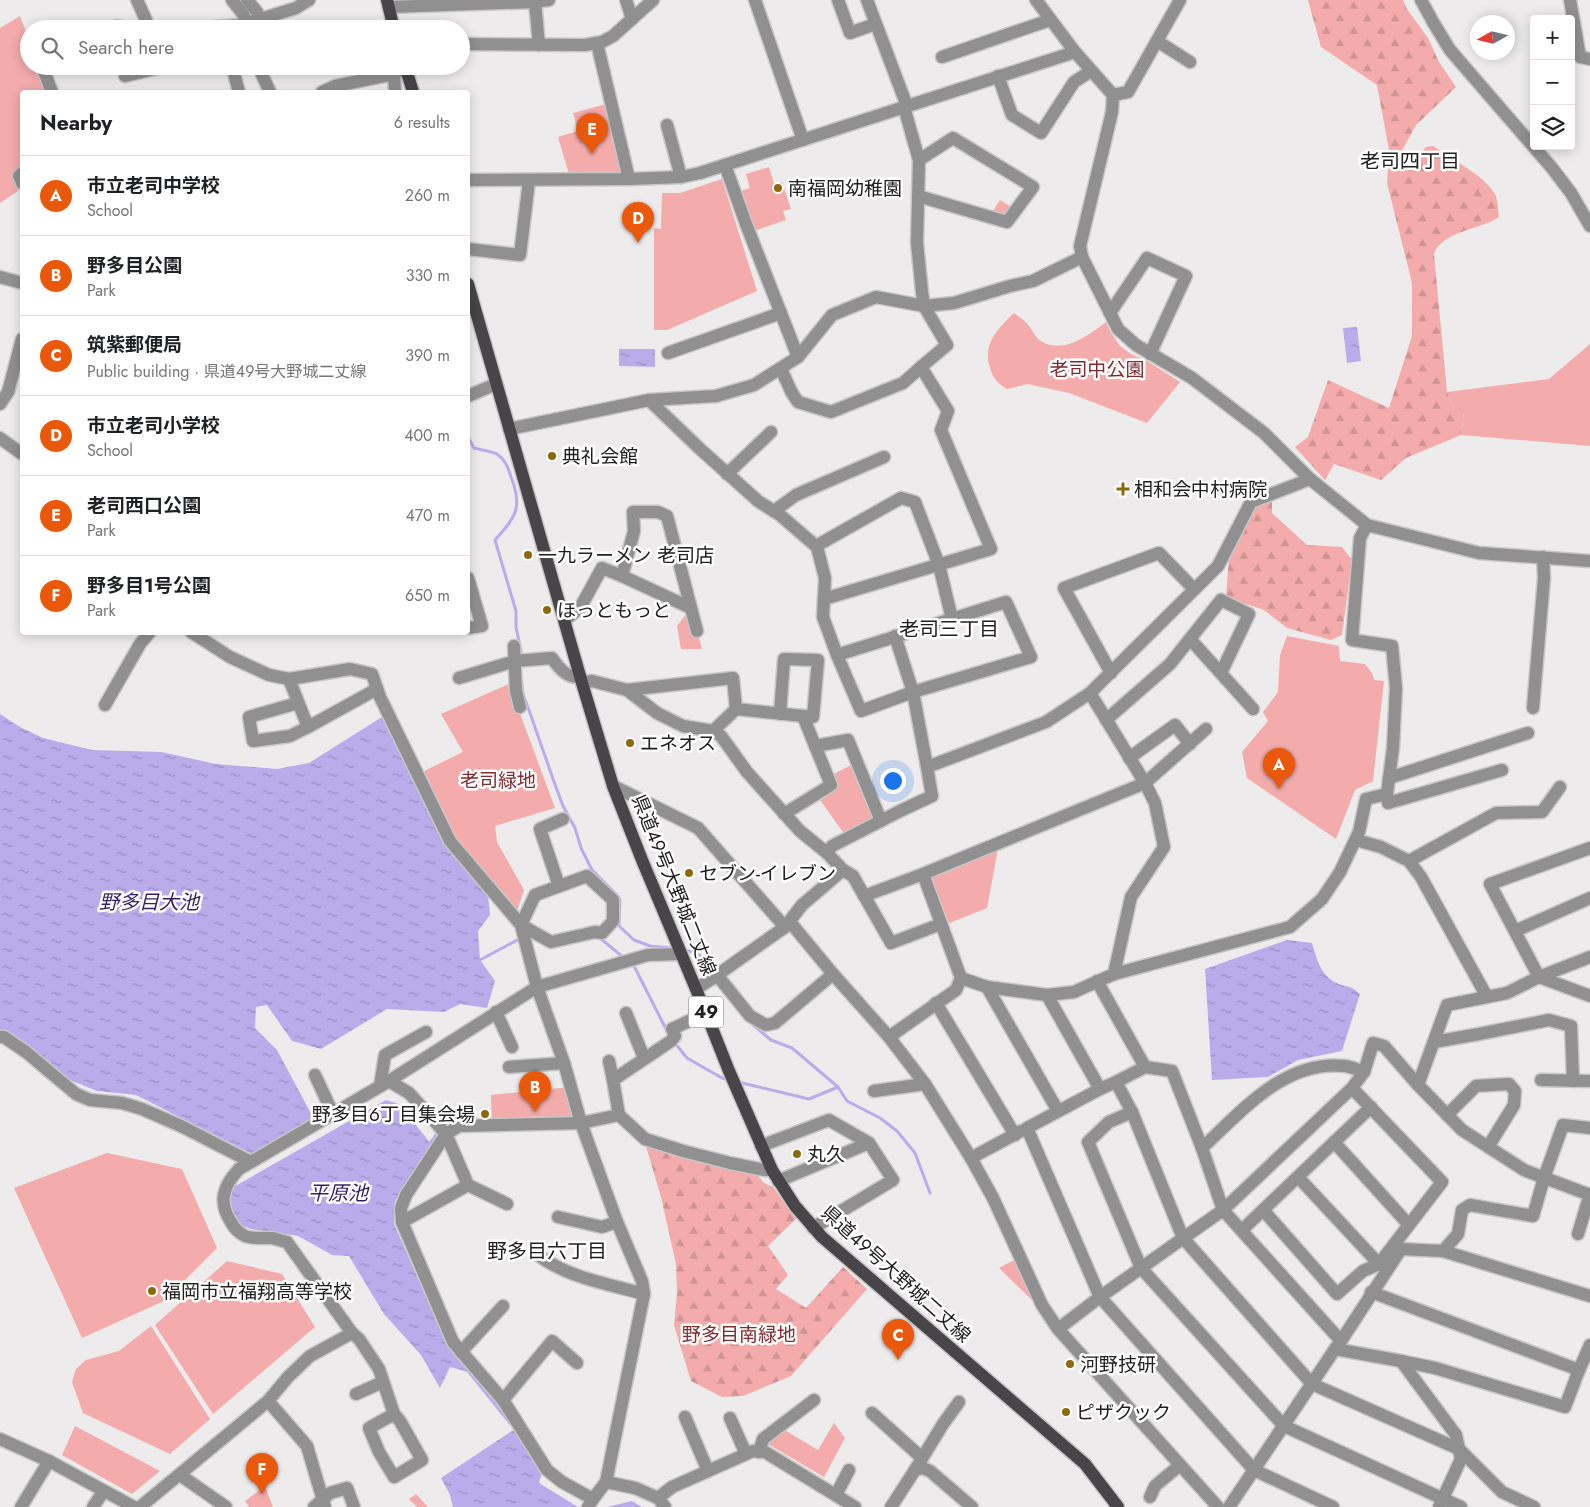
<!DOCTYPE html>
<meta charset="utf-8">
<style>
body{margin:0;font-family:Jost,"Noto Sans JP",sans-serif;background:#f2f2f2;color:#202124}
.controls{position:absolute;right:15px;top:15px;display:grid;overflow:hidden;border-radius:5px;box-shadow:0 2px 12px #0003}
.controls button{width:45px;height:45px;display:grid;place-items:center;padding:0;border:0;border-bottom:1px solid #e0e0e0;background:#fff;color:#202124;font:25px sans-serif}
.compass{position:absolute;left:1470px;top:15px;width:45px;height:45px;border-radius:50%;background:#fff;box-shadow:0 2px 12px #0003;rotate:262deg}
.you{position:absolute;left:892px;top:780px;width:18px;height:18px;margin:-12px;border:4px solid #fff;border-radius:50%;background:#1a73e8;box-shadow:0 0 0 8px #1a73e833}
.badge{display:grid;place-items:center;width:32px;height:32px;border-radius:50%;background:#ea580c;color:#fff;font-size:16px;font-weight:700}
.pin{position:absolute;translate:-50% -41px;filter:drop-shadow(0 1px 2px #0008)}
.pin::after{content:'';position:absolute;top:26px;width:18px;height:15px;background:inherit;clip-path:polygon(0 0,100% 0,50% 100%)}
.list{margin:0;padding:0;list-style:none}
h2{display:flex;justify-content:space-between;align-items:center;height:65px;margin:0;padding:0 20px;font-size:21px}
h2 small{font-size:16px;font-weight:400;color:#757577}
.list li{display:grid;grid-template-columns:32px 1fr auto;gap:15px;align-items:center;box-sizing:border-box;height:80px;padding:0 20px;border-top:1px solid #e0e0e0}
.list b{display:block;font-size:19px;white-space:nowrap}
.list p{margin:0;font-size:16px;white-space:nowrap;color:#757577}
.list em{font-size:16px;font-style:normal;color:#757577}
.icon{flex:none;width:28px;height:28px;fill:none;stroke:currentColor;stroke-width:2;stroke-linecap:round;stroke-linejoin:round}
.map{position:relative;flex:none;width:1590px;height:1507px;overflow:hidden}
.search{position:absolute;background:#fff;box-shadow:0 2px 12px #0003;left:20px;top:20px;width:450px;height:55px;display:flex;align-items:center;gap:12px;box-sizing:border-box;padding:0 18px;border-radius:28px;color:#757577;font-size:19px}
.panel{position:absolute;background:#fff;box-shadow:0 2px 12px #0003;left:20px;top:90px;width:450px;height:545px;border-radius:5px}
.map>svg:first-child{display:block}
.green{fill:#f3abab}
.forest{fill:url(#forest-firs)}
.water{fill:url(#water-ripples)}
.lines{fill:none;stroke-linecap:round;stroke-linejoin:round}
.stream{stroke:#baaceb;stroke-width:3}
.minor-casing{stroke:#c9c6c8;stroke-width:15}
.major-casing{stroke:#c9c6c8;stroke-width:15}
.minor{stroke:#909091;stroke-width:12}
.major{stroke:#474547;stroke-width:12}
.poi-dot{fill:#8d690c;stroke:#fff;stroke-width:2}
.labels{text-anchor:middle;dominant-baseline:central;stroke-width:5;stroke-linejoin:round;paint-order:stroke}
.shield{fill:#fff;stroke:#646364;stroke-width:1}
.shield-label{font-size:18px;font-weight:bold;fill:#212021}
.poi-label{font-size:19px;fill:#212021;stroke:#fff;text-anchor:start}
.park-label{font-size:19px;fill:#812a31;stroke:#fff}
.street-label{font-size:19px;fill:#212021;stroke:#fff}
.neighbourhood-label{font-size:20px;fill:#212021;stroke:#fff}
.water-label{font-size:20px;font-style:italic;fill:#361d64;stroke:#fff}
</style>
<div class="map">
<svg width="1590" height="1507" viewBox="0 0 1590 1507">
<defs>
<pattern id="forest-firs" width="22" height="20" patternUnits="userSpaceOnUse" patternTransform="scale(1.25)"><rect width="22" height="20" fill="#f3abab"/><path d="M5 1l3.5 6h-7zM16 11l3.5 6h-7z" fill="#d09393"/></pattern>
<pattern id="water-ripples" width="26" height="14" patternUnits="userSpaceOnUse" patternTransform="scale(1.25)"><rect width="26" height="14" fill="#baaceb"/><path d="M2 4q2-2 4 0t4 0M15 11q2-2 4 0t4 0" fill="none" stroke="#978cbe"/></pattern>
</defs>
<rect width="100%" height="100%" fill="#eeebed"/>
<!-- green -->
<g class="green">
<path d="M20,16L29,40V66H38L47,92H22V166L14,174L18,191L0,203V28Z"/>
<path d="M610,103L624,172L569,174L558,137L578,131L573,113Z"/>
<path d="M769,167L774,184L782,182L791,209L783,211L786,220L754,231L741,191L750,188L746,174Z"/>
<path d="M722,179L757,291L667,330H654V228L661,229L662,193H680Z"/>
<path d="M1000,200L1016,210L1007,222L989,217Z"/>
<path d="M1014,313C1019,317 1026,321 1029,326C1033,331 1035,337 1041,341C1063,355 1089,335 1106,322L1110,331L1120,346L1131,354L1147,361L1180,382L1147,423L1069,393L1028,384L1007,389C998,384 993,378 990,368C982,345 998,328 1014,313Z"/>
<path d="M1590,344V446L1461,435L1464,413L1454,409L1447,392L1549,379Z"/>
<path d="M691,608L702,649H681L677,626Z"/>
<path d="M1287,636L1339,646L1340,661L1365,664L1372,673L1374,680L1384,681L1373,781L1355,790L1336,839L1247,778L1242,752L1268,721L1263,712L1278,692L1280,655Z"/>
<path d="M511,683L522,719L555,808L495,826L497,842L524,890L515,918L450,841L418,774L463,752L441,714Z"/>
<path d="M859,761L881,821L847,838L816,794L828,777Z"/>
<path d="M999,843L987,908L942,926L923,874Z"/>
<path d="M570,1087L581,1123L492,1125L491,1095Z"/>
<path d="M107,1153L182,1169L217,1248L164,1301L82,1338L14,1188Z"/>
<path d="M1016,1259L1039,1307L999,1268Z"/>
<path d="M227,1261L282,1274L315,1327L213,1414L155,1325Z"/>
<path d="M151,1326L210,1419L170,1454L83,1413L72,1382L76,1369L86,1360L119,1351Z"/>
<path d="M834,1423L845,1438L824,1477L768,1444L783,1429L818,1450Z"/>
<path d="M75,1426L160,1471L132,1494L62,1455Z"/>
<path d="M265,1486L273,1507H249L245,1501Z"/>
<path d="M416,1494L428,1507H417L409,1499Z"/>
</g>
<!-- forest -->
<g class="forest">
<path d="M1308,0H1403L1407,9L1428,38L1439,62L1456,87L1416,125L1400,154L1408,167L1426,147L1433,146C1450,158 1485,176 1495,194C1498,201 1498,210 1499,217C1480,230 1442,231 1434,254L1447,392L1454,409L1464,412L1461,435L1406,458L1381,480L1334,464L1325,480L1295,447L1308,437L1328,380L1389,408L1412,336V283L1387,183L1389,150L1377,85L1321,47Z"/>
<path d="M1272,498V513L1307,545L1342,547L1352,560L1342,635L1331,640L1287,628L1264,610L1226,597L1229,558L1254,505Z"/>
<path d="M645,1143L755,1172L764,1183L773,1187L797,1218L768,1246L788,1275L776,1289L806,1308L843,1267L867,1289L791,1376L743,1396L722,1397L691,1381L674,1325L677,1294L676,1264L661,1197Z"/>
</g>
<!-- water -->
<g class="water">
<path d="M1357,327L1361,361L1347,363L1343,328Z"/>
<path d="M619,349H655V367L619,366Z"/>
<path d="M0,714L20,727L43,738L92,750L161,752L216,764L277,769L309,763L382,717L443,840L488,895L490,915L478,931L480,960L495,981L487,1008L460,1004L444,1012L387,1009L321,1049L292,1041L267,1005L256,1007L255,1028L277,1050L314,1119L252,1154L136,1095L97,1091L67,1079L54,1066L20,1039L0,1031Z"/>
<path d="M1287,940L1312,943C1317,960 1321,977 1339,984C1350,988 1350,985 1360,994L1342,1051L1298,1060L1268,1077L1212,1080L1205,969Z"/>
<path d="M386,1100L399,1104L431,1144L395,1201L394,1224L448,1346L469,1372L450,1367L440,1388L421,1355L384,1314L349,1256L332,1255L298,1236L251,1229L237,1224L229,1204L230,1189Z"/>
<path d="M515,1429L542,1472L539,1483L578,1507H453L450,1495L441,1478Z"/>
<path d="M632,1501L642,1507H607Z"/>
</g>
<g class="lines">
<!-- stream -->
<g class="stream">
<path d="M468,437L474,448C481,450 491,451 497,454C506,460 508,468 511,477C523,507 516,517 495,540L516,611V627L521,651V658"/>
<path d="M522,684L523,694L530,713L553,779L563,806L575,828L581,848L592,870L618,896L620,900L619,926L634,940L650,946L671,948"/>
<path d="M600,938L624,958"/>
<path d="M683,950L698,953L713,974"/>
<path d="M480,960L521,938"/>
<path d="M631,964L634,966L668,1033"/>
<path d="M752,1024L771,1040L792,1048L838,1087L847,1101L880,1118L897,1131L915,1153L930,1193"/>
<path d="M674,1042L687,1058L722,1078L729,1080"/>
<path d="M738,1082L809,1099L838,1087"/>
<path d="M430,1143L435,1137L437,1131"/>
<path d="M469,1372L510,1423"/>
</g>
<!-- minor casing -->
<g class="minor-casing">
<g id="minor">
<path d="M137,0L150,29"/>
<path d="M232,0L243,14L247,23"/>
<path d="M247,0L257,12L259,19"/>
<path d="M626,0L632,19"/>
<path d="M755,0L803,140"/>
<path d="M838,0L850,33L875,24"/>
<path d="M867,0L907,106"/>
<path d="M1421,0L1433,22L1450,50L1552,168L1571,193L1590,226"/>
<path d="M1570,0L1580,57L1590,59"/>
<path d="M535,2L549,0"/>
<path d="M389,7L535,2L539,45"/>
<path d="M108,29L117,26L133,29"/>
<path d="M188,29L241,25L296,8L309,0"/>
<path d="M1157,41L1190,62"/>
<path d="M597,43L629,179"/>
<path d="M461,44L585,45L602,42L613,36L653,0"/>
<path d="M942,57L1050,20"/>
<path d="M42,66L52,92"/>
<path d="M232,66L239,92"/>
<path d="M258,66L270,92"/>
<path d="M394,74L395,92"/>
<path d="M125,76L167,66"/>
<path d="M998,76L1012,115L1041,133L1074,82L1091,71"/>
<path d="M322,92L335,86L394,74L405,68"/>
<path d="M1113,95L1128,92L1180,0"/>
<path d="M667,125L681,177"/>
<path d="M725,165L746,224L798,357"/>
<path d="M22,173L19,176L22,183"/>
<path d="M468,180L629,179L681,177L700,173L1075,52"/>
<path d="M918,196L1007,222L1033,187L953,138L919,160"/>
<path d="M468,249L520,255L529,181"/>
<path d="M0,277L22,283"/>
<path d="M1110,313L1147,258L1186,276L1150,354"/>
<path d="M668,353L781,313"/>
<path d="M781,369L792,393L798,402L831,412L903,383L921,367"/>
<path d="M468,396L496,384"/>
<path d="M649,400L699,448L758,501L780,515L817,547L825,578L823,617L837,655"/>
<path d="M0,404L8,392L22,339"/>
<path d="M509,429L649,400L716,396L754,385L798,357L832,315L876,297L924,306L954,303L1010,286L1033,281L1082,257L1080,246L1112,112L1113,95L1075,52L1036,0"/>
<path d="M0,438L22,454"/>
<path d="M727,474L771,432"/>
<path d="M1310,479L1367,525L1479,553L1590,561"/>
<path d="M774,511L796,495L884,457"/>
<path d="M816,546L901,498L915,502L939,565L952,619"/>
<path d="M622,576L691,608"/>
<path d="M468,578L482,626L468,628"/>
<path d="M824,599L991,549L941,430L948,411L921,367L947,345L924,306L922,292L917,243L919,160L904,107"/>
<path d="M1006,602L1031,657L913,692L861,711L837,655Z"/>
<path d="M565,620L580,608L602,568L622,576L634,531L633,512H658L667,516L697,631"/>
<path d="M191,632L230,657L269,675L289,679L350,669L372,674L380,697L450,841L521,925L551,942L595,932L602,933L613,921V900L587,876L535,895L521,925L537,987L564,1063L581,1123L617,1222L642,1281L644,1294L606,1482L593,1499L588,1507"/>
<path d="M895,636L913,692L927,767L1046,722L1090,693"/>
<path d="M1190,639L1253,709"/>
<path d="M514,646L516,691L520,707"/>
<path d="M1111,673L1064,588L1159,553L1194,589"/>
<path d="M459,678L515,661L552,658C558,667 568,680 580,676"/>
<path d="M289,679L308,727L290,736L253,741L249,717L298,703"/>
<path d="M582,683L592,681L627,690L657,713L683,726L713,731L721,736L747,772L800,831L827,853L843,870L853,876L891,943L941,924"/>
<path d="M627,690L733,678L736,709L713,731"/>
<path d="M105,705L140,644L150,632"/>
<path d="M1533,708L1544,578L1543,557"/>
<path d="M736,709L803,716L813,717L818,660L784,659L780,714"/>
<path d="M1106,720L1170,664L1221,600L1249,614L1221,673"/>
<path d="M308,727L377,689"/>
<path d="M815,746L848,740L881,821"/>
<path d="M1129,758L1175,725L1190,744"/>
<path d="M1389,778L1528,733"/>
<path d="M613,786L698,828L785,927"/>
<path d="M1387,794L1388,803L1502,770"/>
<path d="M784,814L831,785L803,716"/>
<path d="M1356,840L1381,847L1409,861L1421,877L1487,997"/>
<path d="M1590,848L1490,884L1539,977L1590,996"/>
<path d="M827,853L832,846L900,811L932,796L927,767"/>
<path d="M1409,861L1496,813L1542,812L1560,787"/>
<path d="M923,874L1145,783L1206,729"/>
<path d="M559,886L540,829L563,819"/>
<path d="M864,896L923,874L961,978L987,987L1047,995L1100,1089L1116,1082L1132,1112L1183,1238L1312,1384L1459,1449L1502,1492L1534,1507"/>
<path d="M790,922L833,974L889,1037L925,1084L971,1158L993,1198L1042,1305L1058,1329L1218,1507"/>
<path d="M1515,931L1590,898"/>
<path d="M1114,974L1290,927L1322,899L1340,872L1359,832L1366,799L1387,794L1393,748L1396,688L1392,646L1352,640L1360,538L1367,525"/>
<path d="M717,975L750,1016L766,1025L775,1023L833,974"/>
<path d="M1097,981L1145,1067L1116,1082"/>
<path d="M987,987L1058,1111"/>
<path d="M696,989L710,980L785,927L802,905L843,870"/>
<path d="M1047,995L1074,992L1114,974L1131,897L1164,847L1155,803L1145,783L1090,693L1218,566L1251,502L1310,479L1264,433L1192,378L1136,345L1118,329L1082,257"/>
<path d="M936,1003L1015,1135"/>
<path d="M496,1012L512,1047"/>
<path d="M626,1013L644,1058"/>
<path d="M0,1037H4L26,1052L76,1094L90,1100L122,1103L142,1109L181,1126L251,1162"/>
<path d="M889,1037L956,990L961,978"/>
<path d="M1434,1042L1479,1034L1549,1020L1571,1026L1573,1081"/>
<path d="M609,1061L613,1080"/>
<path d="M509,1067L564,1063"/>
<path d="M1145,1067L1172,1071L1202,1148L1223,1210L1341,1341L1335,1349L1401,1361L1456,1435L1461,1459L1439,1507"/>
<path d="M315,1075L333,1114"/>
<path d="M1541,1080L1590,1081"/>
<path d="M389,1081L409,1093L446,1134L468,1185L507,1204"/>
<path d="M1418,1085L1462,1130L1524,1170L1590,1195"/>
<path d="M380,1086L385,1055L426,1032"/>
<path d="M1352,1088L1442,1182L1379,1264L1385,1267"/>
<path d="M1100,1089L1027,1128L1100,1297L1254,1470L1333,1507"/>
<path d="M874,1091L925,1084"/>
<path d="M1132,1112L1109,1122L1088,1142L1141,1268L1284,1426L1461,1507"/>
<path d="M619,1115L645,1139L683,1151L730,1163L765,1170H772"/>
<path d="M1447,1115L1476,1086L1509,1084L1515,1091L1514,1105L1488,1147"/>
<path d="M1334,1142L1409,1225"/>
<path d="M761,1146L829,1120L869,1143L893,1180L813,1228"/>
<path d="M1202,1148C1242,1111 1285,1059 1345,1066C1352,1067 1358,1070 1364,1072"/>
<path d="M971,1158L1021,1131"/>
<path d="M778,1181L869,1143"/>
<path d="M1263,1210L1337,1294L1363,1271L1379,1264L1298,1177"/>
<path d="M558,1217L602,1227L617,1222"/>
<path d="M402,1222L468,1185"/>
<path d="M1242,1230L1371,1107"/>
<path d="M1578,1234L1590,1194"/>
<path d="M1443,1251L1590,1296"/>
<path d="M538,1255C568,1278 609,1284 644,1294"/>
<path d="M1371,1292L1579,1370L1565,1407L1435,1368L1401,1361"/>
<path d="M1058,1329L1100,1297L1223,1210L1352,1088L1364,1072L1373,1043L1384,1046L1418,1085L1447,1005L1507,993L1539,977L1590,957"/>
<path d="M352,1333L359,1339L379,1369L394,1414L400,1421L422,1460L394,1477L379,1452L369,1428L394,1414"/>
<path d="M1341,1341L1401,1249L1443,1251L1458,1234L1462,1210L1470,1205L1533,1216L1544,1178L1563,1125L1590,1128"/>
<path d="M461,1352L503,1306"/>
<path d="M1579,1370L1590,1345"/>
<path d="M356,1394L383,1382"/>
<path d="M503,1400L552,1341L577,1363"/>
<path d="M268,1401L307,1446L325,1507"/>
<path d="M872,1413L922,1458"/>
<path d="M685,1417L708,1471"/>
<path d="M730,1418L746,1454"/>
<path d="M0,1439L49,1461L134,1507"/>
<path d="M759,1452L763,1439L814,1400"/>
<path d="M915,1470L943,1424L959,1402"/>
<path d="M180,1475L226,1507"/>
<path d="M606,1482L635,1488L658,1498L665,1507"/>
<path d="M836,1495L849,1470"/>
<path d="M1150,1497L1155,1486L1180,1465"/>
<path d="M658,1498L672,1487L753,1451L765,1452L855,1507"/>
<path d="M593,1499L562,1482L547,1470L503,1400L453,1342L402,1222L401,1208L406,1195L446,1134L459,1126L581,1123L619,1115L613,1080L671,1041L675,1036L672,1029L706,1013"/>
<path d="M21,1507L49,1461"/>
<path d="M93,1507L103,1492"/>
<path d="M140,1507L268,1401L288,1377L310,1356L352,1333L287,1242C282,1241 277,1239 272,1238C263,1238 253,1239 245,1236C239,1233 234,1228 231,1222C218,1202 223,1186 239,1169L389,1081L537,987L648,955L681,954"/>
<path d="M314,1507L330,1493L347,1488L354,1507"/>
<path d="M891,1507L915,1470L923,1468L930,1471L972,1507"/>
<path d="M1229,1507L1335,1349"/>
</g>
</g>
<!-- major casing -->
<g class="major-casing">
<g id="major">
<path d="M387,0L394,29"/>
<path d="M405,66L413,92"/>
<path d="M468,284L582,683L613,786L642,860L706,1013L729,1071L772,1170L795,1206L822,1237L1085,1464L1118,1507"/>
</g>
</g>
<!-- minor -->
<use href="#minor" class="minor"/>
<!-- major -->
<use href="#major" class="major"/>
</g>
<!-- markers -->
<g class="poi-dot">
<circle cx="778" cy="188" r="5"/>
<circle cx="552" cy="456" r="5"/>
<path d="M1120.5 481.5h5v5h5v5h-5v5h-5v-5h-5v-5h5z"/>
<circle cx="528" cy="555" r="5"/>
<circle cx="547" cy="610" r="5"/>
<circle cx="630" cy="743" r="5"/>
<circle cx="689" cy="873" r="5"/>
<circle cx="485" cy="1114" r="5"/>
<circle cx="797" cy="1154" r="5"/>
<circle cx="152" cy="1291" r="5"/>
<circle cx="1070" cy="1364" r="5"/>
<circle cx="1066" cy="1412" r="5"/>
</g>
<g class="labels">
<!-- shield labels -->
<rect class="shield" x="688.5" y="996.5" width="35" height="31" rx="4"/>
<g class="shield-label">
<text x="706" y="1012">49</text>
</g>
<!-- poi labels -->
<g class="poi-label">
<text x="788" y="188">南福岡幼稚園</text>
<text x="562" y="456">典礼会館</text>
<text x="1134" y="489">相和会中村病院</text>
<text x="538" y="555">一九ラーメン 老司店</text>
<text x="557" y="610">ほっともっと</text>
<text x="640" y="743">エネオス</text>
<text x="699" y="873">セブン-イレブン</text>
<text x="475" y="1114" text-anchor="end">野多目6丁目集会場</text>
<text x="807" y="1154">丸久</text>
<text x="162" y="1291">福岡市立福翔高等学校</text>
<text x="1080" y="1364">河野技研</text>
<text x="1076" y="1412">ピザクック</text>
</g>
<!-- park labels -->
<g class="park-label">
<text x="1097" y="369">老司中公園</text>
<text x="498" y="780">老司緑地</text>
<text x="739" y="1334">野多目南緑地</text>
</g>
<!-- street labels -->
<g class="street-label">
<text transform="translate(674 885) rotate(68)">県道49号大野城二丈線</text>
<text transform="translate(896 1274) rotate(42)">県道49号大野城二丈線</text>
</g>
<!-- neighbourhood labels -->
<g class="neighbourhood-label">
<text x="1410" y="161">老司四丁目</text>
<text x="949" y="629">老司三丁目</text>
<text x="547" y="1251">野多目六丁目</text>
</g>
<!-- water labels -->
<g class="water-label">
<text x="149" y="902">野多目大池</text>
<text x="338" y="1193">平原池</text>
</g>
</g>
</svg>
<div class="controls">
<button>+</button>
<button>−</button>
<button><svg class="icon" aria-label="layers" viewBox="0 0 24 24"><path d="M12 4l9 5-9 5-9-5zM3 14l9 5 9-5"/></svg></button>
</div>
<svg class="compass" viewBox="-18 -18 36 36"><path d="M0-13l5 13h-10z" fill="#e53935"/><path d="M0 13l5-13h-10z" fill="#757577"/></svg>
<div class="you"></div>
<div class="pin badge" style="left:1279px;top:789px">A</div>
<div class="pin badge" style="left:535px;top:1112px">B</div>
<div class="pin badge" style="left:898px;top:1360px">C</div>
<div class="pin badge" style="left:638px;top:243px">D</div>
<div class="pin badge" style="left:592px;top:154px">E</div>
<div class="pin badge" style="left:262px;top:1494px">F</div>
<div class="search"><svg class="icon" aria-label="search" viewBox="0 0 24 24"><circle cx="10" cy="10" r="6"/><path d="M15 15l6 6"/></svg>Search here</div>
<section class="panel">
<h2>Nearby<small>6 results</small></h2>
<ul class="list">
<li><span class="badge">A</span><div><b>市立老司中学校</b><p>School</p></div><em>260 m</em></li>
<li><span class="badge">B</span><div><b>野多目公園</b><p>Park</p></div><em>330 m</em></li>
<li><span class="badge">C</span><div><b>筑紫郵便局</b><p>Public building · 県道49号大野城二丈線</p></div><em>390 m</em></li>
<li><span class="badge">D</span><div><b>市立老司小学校</b><p>School</p></div><em>400 m</em></li>
<li><span class="badge">E</span><div><b>老司西口公園</b><p>Park</p></div><em>470 m</em></li>
<li><span class="badge">F</span><div><b>野多目1号公園</b><p>Park</p></div><em>650 m</em></li>
</ul>
</section>
</div>
